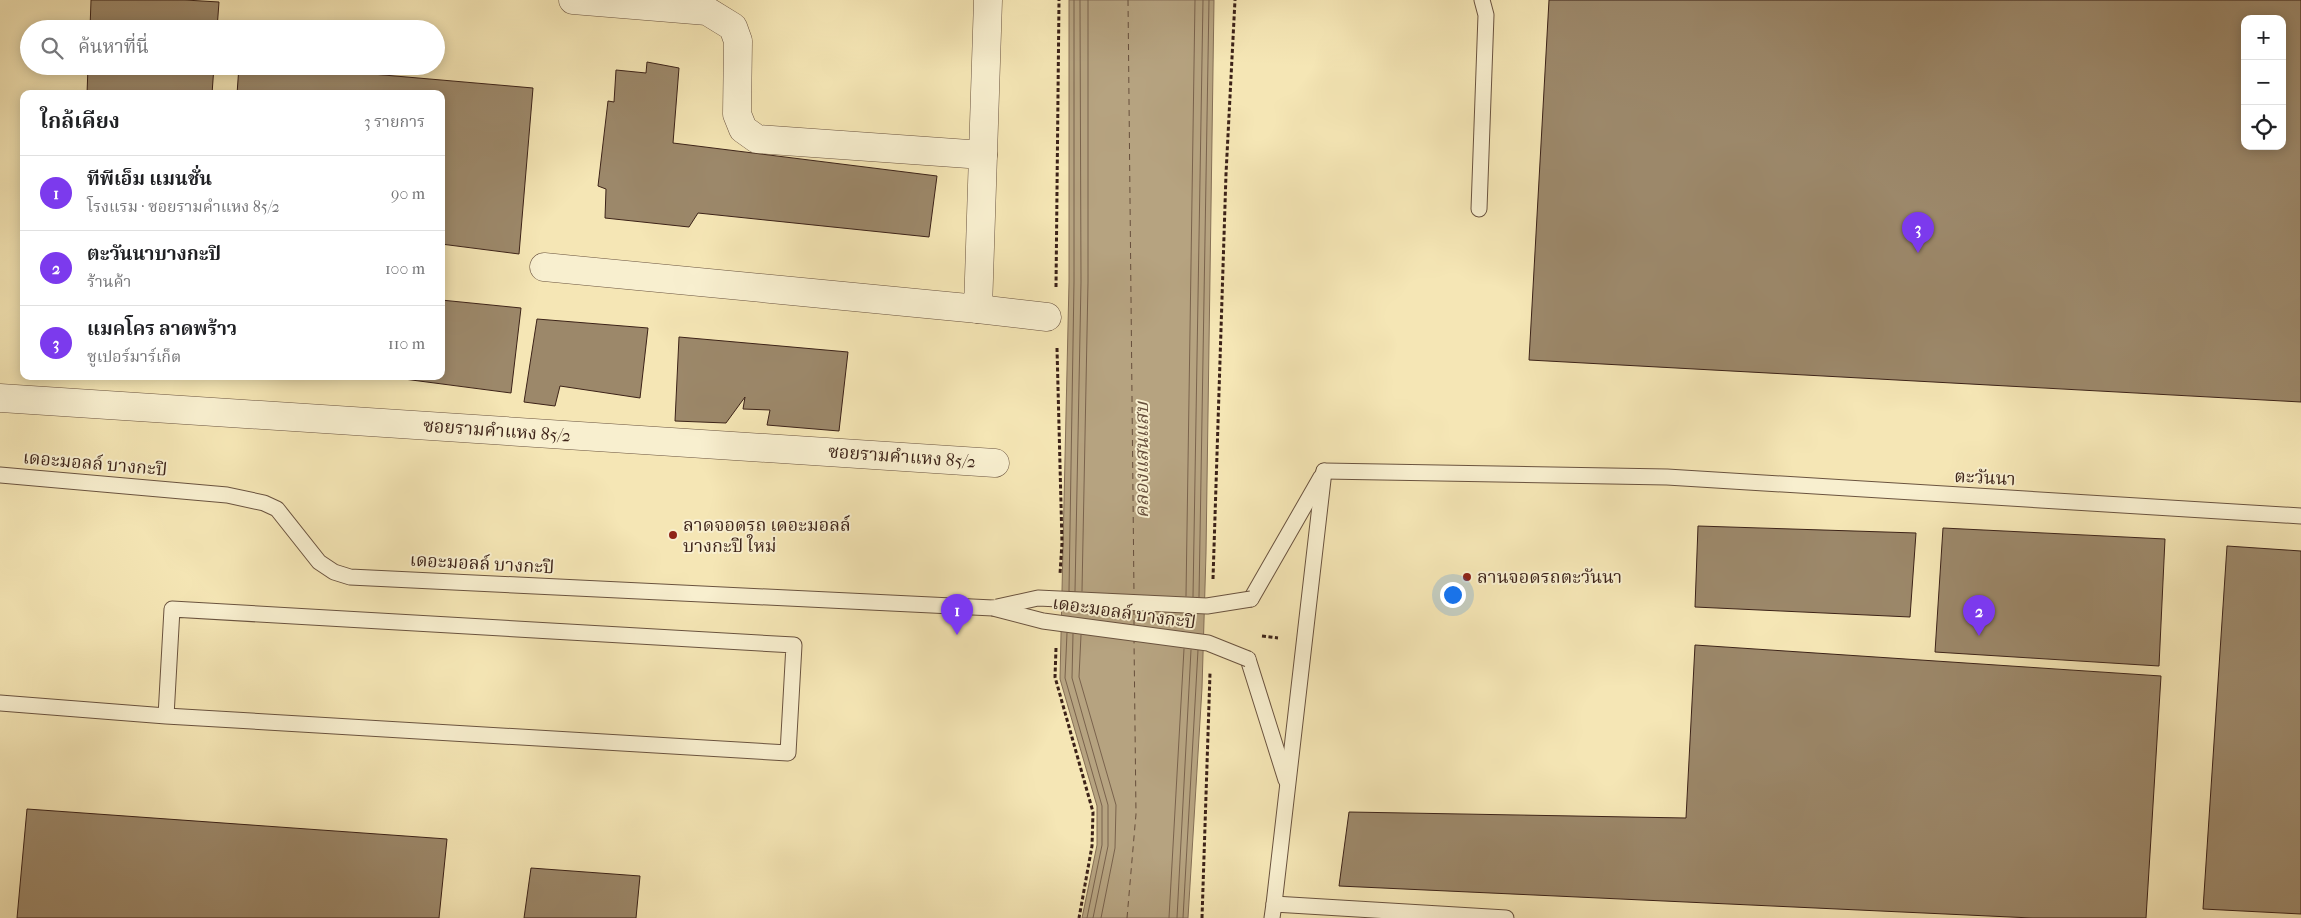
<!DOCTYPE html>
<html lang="th">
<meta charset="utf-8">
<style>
body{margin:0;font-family:"IM FELL French Canon","Noto Serif Thai",serif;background:#f6f6f6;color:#202124}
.controls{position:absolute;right:15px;top:15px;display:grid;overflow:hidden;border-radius:10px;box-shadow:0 2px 12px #0003}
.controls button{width:45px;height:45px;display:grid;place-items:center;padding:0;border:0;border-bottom:1px solid #e0e0e0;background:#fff;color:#202124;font:25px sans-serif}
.you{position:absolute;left:1452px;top:594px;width:18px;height:18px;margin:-12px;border:4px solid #fff;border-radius:50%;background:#1a73e8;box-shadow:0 0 0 8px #1a73e833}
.badge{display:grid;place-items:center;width:32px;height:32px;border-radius:50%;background:#7c3aed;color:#fff;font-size:16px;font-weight:700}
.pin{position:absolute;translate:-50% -41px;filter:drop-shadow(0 1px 2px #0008)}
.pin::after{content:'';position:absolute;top:26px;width:18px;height:15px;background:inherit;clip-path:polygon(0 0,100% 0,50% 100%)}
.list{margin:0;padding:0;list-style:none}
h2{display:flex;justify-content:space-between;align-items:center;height:65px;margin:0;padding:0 20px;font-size:21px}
h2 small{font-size:16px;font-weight:400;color:#757577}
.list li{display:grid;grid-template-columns:32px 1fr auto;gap:15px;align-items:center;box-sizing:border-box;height:75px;padding:0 20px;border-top:1px solid #e0e0e0}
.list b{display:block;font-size:19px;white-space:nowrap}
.list p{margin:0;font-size:16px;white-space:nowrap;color:#757577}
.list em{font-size:16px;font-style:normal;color:#757577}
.icon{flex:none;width:28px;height:28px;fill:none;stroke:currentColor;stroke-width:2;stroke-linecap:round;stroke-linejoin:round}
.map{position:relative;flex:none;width:2301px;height:918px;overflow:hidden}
.search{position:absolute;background:#fff;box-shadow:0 2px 12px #0003;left:20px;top:20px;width:425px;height:55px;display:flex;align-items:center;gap:12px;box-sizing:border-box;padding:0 18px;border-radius:28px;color:#757577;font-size:19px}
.panel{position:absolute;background:#fff;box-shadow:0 2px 12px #0003;left:20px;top:90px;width:425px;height:290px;border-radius:10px}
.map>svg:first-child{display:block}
.water{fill:#b6a380;stroke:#856f56}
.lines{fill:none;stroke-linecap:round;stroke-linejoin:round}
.shore{stroke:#79624c;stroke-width:1}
.ferry{stroke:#674f3c;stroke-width:1;stroke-dasharray:6 5;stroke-linecap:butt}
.building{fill:#9c886a;stroke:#3c2218;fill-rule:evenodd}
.service-casing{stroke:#6a533f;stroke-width:17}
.minor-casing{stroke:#6a533f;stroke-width:29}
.path{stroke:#3c2218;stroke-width:3;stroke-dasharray:4 2.5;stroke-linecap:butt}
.service{stroke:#f8efcf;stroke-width:15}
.minor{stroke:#f8efcf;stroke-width:28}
.service-bridge-casing{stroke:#6a533f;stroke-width:17;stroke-linecap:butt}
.service-bridge{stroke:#f8efcf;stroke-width:15}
.poi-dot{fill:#8f2418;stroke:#f8efcf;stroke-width:2}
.labels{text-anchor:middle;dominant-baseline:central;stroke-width:4;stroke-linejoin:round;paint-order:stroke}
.street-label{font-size:18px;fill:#3c2218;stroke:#f8efcf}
.poi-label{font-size:18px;fill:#3c2218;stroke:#f8efcf;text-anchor:start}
.water-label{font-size:19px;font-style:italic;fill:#674f3c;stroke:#f8efcf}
</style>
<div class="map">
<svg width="2301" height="918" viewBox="0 0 2301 918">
<rect width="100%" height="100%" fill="#f5e6b5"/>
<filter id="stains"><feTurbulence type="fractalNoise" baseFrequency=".004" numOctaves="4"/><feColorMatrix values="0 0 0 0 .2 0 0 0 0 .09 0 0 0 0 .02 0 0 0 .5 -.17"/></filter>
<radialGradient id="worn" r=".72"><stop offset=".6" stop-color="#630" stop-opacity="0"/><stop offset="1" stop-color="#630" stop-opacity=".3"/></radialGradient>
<!-- water -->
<path class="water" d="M1069,0H1214L1206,553L1202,688L1188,918H1082L1097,845V806L1060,679L1069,282Z"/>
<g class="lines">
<!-- shore -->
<g class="shore">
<path d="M1069,591L1074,282V0"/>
<path d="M1075,591L1081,282L1080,0"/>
<path d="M1082,591L1088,282V0"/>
<path d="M1186,596L1195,0"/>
<path d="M1193,597L1203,0"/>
<path d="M1199,597L1209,0"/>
<path d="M1067,633L1065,678L1102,806V845L1087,918"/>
<path d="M1073,634L1072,678L1108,805V846L1093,918"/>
<path d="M1081,635L1079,677L1116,805L1115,848L1101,918"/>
<path d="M1169,918L1184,649"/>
<path d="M1177,918L1191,650"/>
<path d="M1183,918L1198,650"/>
</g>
<!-- ferry -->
<g class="ferry">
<path d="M1128,0L1134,595"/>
<path d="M1134,609V625"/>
<path d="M1127,918L1136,814L1134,639"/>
</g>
</g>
<!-- building -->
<g class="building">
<path d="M91,0H185L219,2L217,29H90Z"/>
<path d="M1549,0H2301V402L1529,360ZM2245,19H2282V146H2245Z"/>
<path d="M647,62L679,68L673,143L937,176L929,237L698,213L689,227L605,218L606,189L598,186L608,101L614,102L616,70L646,73Z"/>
<path d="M88,66H214L212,94H87Z"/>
<path d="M239,66H280L533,88L519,254L441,244V94H237Z"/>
<path d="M441,300L521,308L511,393L381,376H441Z"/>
<path d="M537,319L648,328L640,398L560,386L555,406L524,402Z"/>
<path d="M679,337L848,352L839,431L767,425L770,410L743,409L745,397L726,423L675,421Z"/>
<path d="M1698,526L1916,533L1910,617L1695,607Z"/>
<path d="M1943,528L2165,539L2159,666L1935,652Z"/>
<path d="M2227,546L2301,551V914L2203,909Z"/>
<path d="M1695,645L2161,676L2146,918H2032L1339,886L1349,812L1686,818Z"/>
<path d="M27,809L447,839L439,918H17Z"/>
<path d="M531,868L640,876L636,918H524Z"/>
</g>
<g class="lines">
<!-- service casing -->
<g class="service-casing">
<g id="service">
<path d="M1479,209L1486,15L1482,0"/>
<path d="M1324,471L1667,477L2301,516"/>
<path d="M0,475L227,495L264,503L277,509L319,562L334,572L350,577L993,608"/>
<path d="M1251,599L1321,477"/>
<path d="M1248,659L1286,780"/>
<path d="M0,703L166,716L788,753L794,645L172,609L166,716"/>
<path d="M1274,904L1324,471"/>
<path d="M1272,918L1274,904L1506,918"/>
</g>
</g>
<!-- minor casing -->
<g class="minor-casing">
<g id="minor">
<path d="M573,0L707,11L733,27L738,41L737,114L743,129L757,139L983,155"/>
<path d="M544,267L978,309L988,0"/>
<path d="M978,309L1047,317"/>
<path d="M0,398L995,463"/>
</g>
</g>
<!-- path -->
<g class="path">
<path d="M1056,287L1059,0"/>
<path d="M1057,348L1062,543L1060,574"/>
<path d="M1213,579L1226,174L1235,0"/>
<path d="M1262,636L1278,638"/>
<path d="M1056,648L1055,677L1093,812L1092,846L1079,918"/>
<path d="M1202,918L1210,673"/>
</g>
<!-- service -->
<use href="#service" class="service"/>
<!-- minor -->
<use href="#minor" class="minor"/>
<!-- service-bridge casing -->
<g class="service-bridge-casing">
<g id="service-bridge">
<path d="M997,607L1038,598L1207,606L1251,599"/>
<path d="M993,608L1043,621L1208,643L1248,659"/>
</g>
</g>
<!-- service-bridge -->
<use href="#service-bridge" class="service-bridge"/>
</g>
<!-- markers -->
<g class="poi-dot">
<circle cx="673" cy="535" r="5"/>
<circle cx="1467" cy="577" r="5"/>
</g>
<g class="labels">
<!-- street labels -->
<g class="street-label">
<text transform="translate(497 431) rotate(4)">ซอยรามคำแหง 85/2</text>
<text transform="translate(902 457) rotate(4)">ซอยรามคำแหง 85/2</text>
<text transform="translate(95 464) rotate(5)">เดอะมอลล์ บางกะปิ</text>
<text transform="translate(1985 478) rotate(3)">ตะวันนา</text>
<text transform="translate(482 564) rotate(3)">เดอะมอลล์ บางกะปิ</text>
<text transform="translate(1124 613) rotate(8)">เดอะมอลล์ บางกะปิ</text>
</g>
<!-- poi labels -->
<g class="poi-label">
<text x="683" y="525">ลาดจอดรถ เดอะมอลล์<tspan x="683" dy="21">บางกะปิ ใหม่</tspan></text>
<text x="1477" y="577">ลานจอดรถตะวันนา</text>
</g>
<!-- water labels -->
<g class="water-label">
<text transform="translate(1142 460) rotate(-90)">คลองแสนแสบ</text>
</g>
</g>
<rect width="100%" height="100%" filter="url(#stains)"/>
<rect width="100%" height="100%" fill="url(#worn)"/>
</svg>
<div class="controls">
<button>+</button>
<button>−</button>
<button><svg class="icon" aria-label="locate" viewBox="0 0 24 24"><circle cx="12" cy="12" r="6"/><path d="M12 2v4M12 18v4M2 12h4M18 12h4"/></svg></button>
</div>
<div class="you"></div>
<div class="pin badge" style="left:957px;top:635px">1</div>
<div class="pin badge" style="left:1979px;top:636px">2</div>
<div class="pin badge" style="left:1918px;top:253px">3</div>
<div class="search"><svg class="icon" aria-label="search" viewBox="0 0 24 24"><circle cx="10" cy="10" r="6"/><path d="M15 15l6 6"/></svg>ค้นหาที่นี่</div>
<section class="panel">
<h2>ใกล้เคียง<small>3 รายการ</small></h2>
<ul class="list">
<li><span class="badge">1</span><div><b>ทีพีเอ็ม แมนชั่น</b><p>โรงแรม · ซอยรามคำแหง 85/2</p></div><em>90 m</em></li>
<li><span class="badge">2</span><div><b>ตะวันนาบางกะปิ</b><p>ร้านค้า</p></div><em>100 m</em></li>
<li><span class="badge">3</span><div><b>แมคโคร ลาดพร้าว</b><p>ซูเปอร์มาร์เก็ต</p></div><em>110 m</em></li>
</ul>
</section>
</div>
